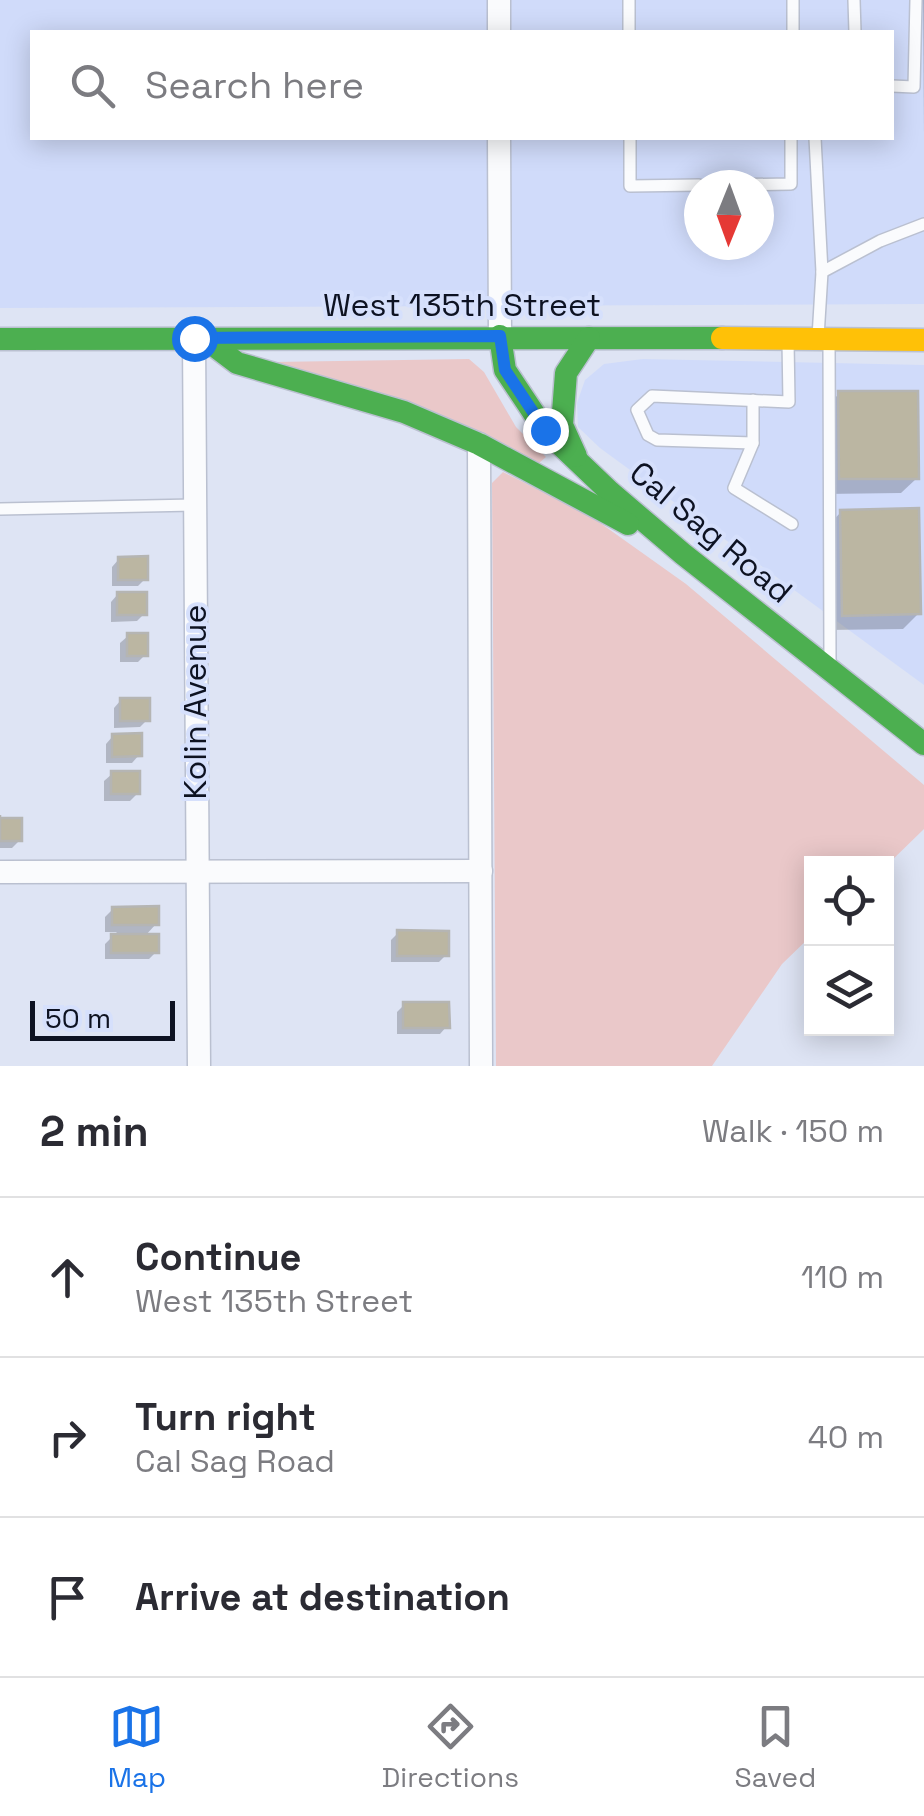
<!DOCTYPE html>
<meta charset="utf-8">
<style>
body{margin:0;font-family:"Space Grotesk",sans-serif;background:#f2f2f3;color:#2b2b33}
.controls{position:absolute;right:30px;bottom:30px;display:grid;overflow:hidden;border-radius:0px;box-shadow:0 5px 25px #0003}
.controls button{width:90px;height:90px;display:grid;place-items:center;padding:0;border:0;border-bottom:2px solid #e1e1e2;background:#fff;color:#2b2b33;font:50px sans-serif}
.compass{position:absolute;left:684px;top:170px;width:90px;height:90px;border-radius:50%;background:#fff;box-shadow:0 5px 25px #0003;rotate:181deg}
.scale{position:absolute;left:30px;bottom:25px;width:145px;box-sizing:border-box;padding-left:10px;border:5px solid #0d1222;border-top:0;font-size:28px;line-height:35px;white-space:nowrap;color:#0d1222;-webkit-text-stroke:8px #d6e0fc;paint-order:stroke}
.stop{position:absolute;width:30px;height:30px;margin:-22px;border:8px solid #1a73e8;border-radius:50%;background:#fff}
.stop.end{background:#1a73e8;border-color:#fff;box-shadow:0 2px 10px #0008}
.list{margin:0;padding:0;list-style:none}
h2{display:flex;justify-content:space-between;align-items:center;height:130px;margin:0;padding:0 40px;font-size:42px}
h2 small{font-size:32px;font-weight:400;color:#7c7c81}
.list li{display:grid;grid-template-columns:65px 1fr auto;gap:30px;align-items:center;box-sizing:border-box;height:160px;padding:0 40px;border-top:2px solid #e1e1e2}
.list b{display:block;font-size:38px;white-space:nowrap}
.list p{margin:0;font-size:32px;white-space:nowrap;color:#7c7c81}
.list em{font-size:32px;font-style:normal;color:#7c7c81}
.icon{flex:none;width:55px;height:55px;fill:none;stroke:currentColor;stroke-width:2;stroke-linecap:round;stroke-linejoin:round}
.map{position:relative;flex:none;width:924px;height:1066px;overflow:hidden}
.search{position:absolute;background:#fff;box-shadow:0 5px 25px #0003;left:30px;right:30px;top:30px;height:110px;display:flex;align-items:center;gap:25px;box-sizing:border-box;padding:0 35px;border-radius:0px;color:#7c7c81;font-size:38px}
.sheet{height:610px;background:#fff}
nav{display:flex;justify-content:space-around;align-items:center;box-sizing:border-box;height:140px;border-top:2px solid #e1e1e2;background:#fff;font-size:28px;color:#7c7c81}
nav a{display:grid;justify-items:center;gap:5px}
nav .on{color:#1a73e8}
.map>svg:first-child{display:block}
.built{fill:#d0dbfa;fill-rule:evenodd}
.green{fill:#eac8c9}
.shadow{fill:#0003}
.building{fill:#bbb6a2;stroke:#b5b5b3;stroke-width:2.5}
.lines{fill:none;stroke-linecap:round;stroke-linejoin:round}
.lane-casing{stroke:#bac0d0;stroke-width:14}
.street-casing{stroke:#bac0d0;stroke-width:25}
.fast-casing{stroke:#bac0d0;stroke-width:25}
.slow-casing{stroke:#bac0d0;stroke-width:25}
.lane{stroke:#fafbfd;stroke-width:11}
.street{stroke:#fafbfd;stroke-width:22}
.fast{stroke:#4caf50;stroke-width:22}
.slow{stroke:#ffc107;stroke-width:22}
.route{stroke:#1a73e8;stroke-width:12}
.labels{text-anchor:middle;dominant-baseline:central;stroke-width:8;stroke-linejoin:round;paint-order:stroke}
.street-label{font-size:32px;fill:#0d1222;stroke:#d6e0fc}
</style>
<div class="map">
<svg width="924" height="1066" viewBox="0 0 924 1066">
<rect width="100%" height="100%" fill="#dee4f4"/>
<!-- built -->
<g class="built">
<path d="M0,0H924V304L0,308ZM32,32H892V138H32ZM699,185H759V245H699Z"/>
<path d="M643,359L924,365V685L600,448L578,427L577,403L585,380L604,364Z"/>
</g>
<!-- green -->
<g class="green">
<path d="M469,359L484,372L516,427L546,457L539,463L273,362Z"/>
<path d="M503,472L589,515L686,584L924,785V829L887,865L812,864L811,936L782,964L712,1066H496L492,483Z"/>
</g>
<!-- shadow -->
<g class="shadow">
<path d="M923,0H924V136Z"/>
<path d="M839,394L917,478L901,493L824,494L823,409Z"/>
<path d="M841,512L919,613L903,629L827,630L826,528Z"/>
<path d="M119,559L145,579L138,586H112V567Z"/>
<path d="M118,594L144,614L137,621L111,622V602Z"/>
<path d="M128,636L145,655L138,662H120V643Z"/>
<path d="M121,700L147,720L140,727L114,728V708Z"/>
<path d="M113,736L139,755L132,763H106V744Z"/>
<path d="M112,774L138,793L130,801H104V781Z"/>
<path d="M0,820L20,840L12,848H0Z"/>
<path d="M113,909L156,924L145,936L156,952L149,959H105V944L117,932H105V917Z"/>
<path d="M398,933L446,955L439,962H391V940Z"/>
<path d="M404,1005L447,1026L440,1034H397V1012Z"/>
</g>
<!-- building -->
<g class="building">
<path d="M838,391H918L919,479H839Z"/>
<path d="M919,508L921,614L842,616L840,510Z"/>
<path d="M148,556V580H118V557Z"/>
<rect x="117" y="592" width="30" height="23"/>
<rect x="127" y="633" width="21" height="23"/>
<rect x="120" y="698" width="30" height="23"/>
<path d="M142,733V756L112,757V734Z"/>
<rect x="111" y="771" width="29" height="23"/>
<path d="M0,815V818H22V841H0Z"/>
<path d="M159,906V925H112V907Z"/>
<path d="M397,930L449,931V956H397Z"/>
<rect x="111" y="934" width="48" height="19"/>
<path d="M403,1002H449L450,1028H403Z"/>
</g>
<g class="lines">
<!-- lane casing -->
<g class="lane-casing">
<g id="lane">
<path d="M629,0V32"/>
<path d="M854,0L855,32"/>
<path d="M793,32V0"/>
<path d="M892,86L914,87L916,0"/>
<path d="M630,138V186L699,185"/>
<path d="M815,138L822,272L818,337"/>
<path d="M719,185L791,184V138"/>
<path d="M822,272L880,241L924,224"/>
<path d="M788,341L789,402L652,396L637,410L648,435L657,440L753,443L734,488L792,524"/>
<path d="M829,341L830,663"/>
<path d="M753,400V443"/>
<path d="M0,509L194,505"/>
</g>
</g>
<!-- street casing -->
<g class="street-casing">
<g id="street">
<path d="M499,0V32"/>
<path d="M499,138L500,336"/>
<path d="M194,338L199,1066"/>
<path d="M479,444L481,1066"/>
<path d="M0,872L481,871"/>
</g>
</g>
<!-- fast casing -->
<g class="fast-casing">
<g id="fast">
<path d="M500,336L505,370L545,430L610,492L683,554L924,744"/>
<path d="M204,338L237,363L404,412L479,444L628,524"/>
<path d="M0,339L722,338"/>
<path d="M576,456L562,425L566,373L589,338"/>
</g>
</g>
<!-- slow casing -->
<g class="slow-casing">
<path id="slow" d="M722,338L924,340"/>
</g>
<!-- lane -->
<use href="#lane" class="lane"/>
<!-- street -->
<use href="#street" class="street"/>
<!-- fast -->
<use href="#fast" class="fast"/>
<!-- slow -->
<use href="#slow" class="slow"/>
</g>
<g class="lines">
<!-- route -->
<path class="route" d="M194,338L500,336L505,370L545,430"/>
</g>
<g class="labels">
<!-- street labels -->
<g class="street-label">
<text x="462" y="305">West 135th Street</text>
<text transform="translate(711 532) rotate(40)">Cal Sag Road</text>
<text transform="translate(195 702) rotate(-90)">Kolin Avenue</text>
</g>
</g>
</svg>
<div class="controls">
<button><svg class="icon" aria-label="locate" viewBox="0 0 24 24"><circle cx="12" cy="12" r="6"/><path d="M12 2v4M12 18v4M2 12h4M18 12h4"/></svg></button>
<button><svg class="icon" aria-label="layers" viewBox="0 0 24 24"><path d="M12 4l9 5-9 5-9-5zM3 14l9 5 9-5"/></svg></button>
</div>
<svg class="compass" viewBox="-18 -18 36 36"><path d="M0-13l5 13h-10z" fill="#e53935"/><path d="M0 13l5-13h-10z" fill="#7c7c81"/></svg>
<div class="scale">50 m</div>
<div class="stop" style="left:194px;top:338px"></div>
<div class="stop end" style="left:545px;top:430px"></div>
<div class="search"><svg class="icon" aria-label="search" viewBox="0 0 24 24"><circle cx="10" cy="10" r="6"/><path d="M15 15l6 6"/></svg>Search here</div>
</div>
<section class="sheet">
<h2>2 min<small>Walk · 150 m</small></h2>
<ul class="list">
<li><svg class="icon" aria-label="ahead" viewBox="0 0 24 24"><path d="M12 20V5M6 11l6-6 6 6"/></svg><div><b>Continue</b><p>West 135th Street</p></div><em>110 m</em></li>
<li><svg class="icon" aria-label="right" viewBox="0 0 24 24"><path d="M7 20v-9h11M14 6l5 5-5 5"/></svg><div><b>Turn right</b><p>Cal Sag Road</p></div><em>40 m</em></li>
<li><svg class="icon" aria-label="arrive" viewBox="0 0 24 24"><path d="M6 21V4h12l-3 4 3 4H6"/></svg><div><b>Arrive at destination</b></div></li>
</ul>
</section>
<nav>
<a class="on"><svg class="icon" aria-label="map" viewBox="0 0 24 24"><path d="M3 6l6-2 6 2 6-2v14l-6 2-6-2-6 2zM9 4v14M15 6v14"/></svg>Map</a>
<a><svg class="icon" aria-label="directions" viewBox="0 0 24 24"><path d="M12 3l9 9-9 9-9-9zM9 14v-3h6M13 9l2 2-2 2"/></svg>Directions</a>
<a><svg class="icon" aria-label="saved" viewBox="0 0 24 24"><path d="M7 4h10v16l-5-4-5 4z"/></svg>Saved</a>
</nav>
